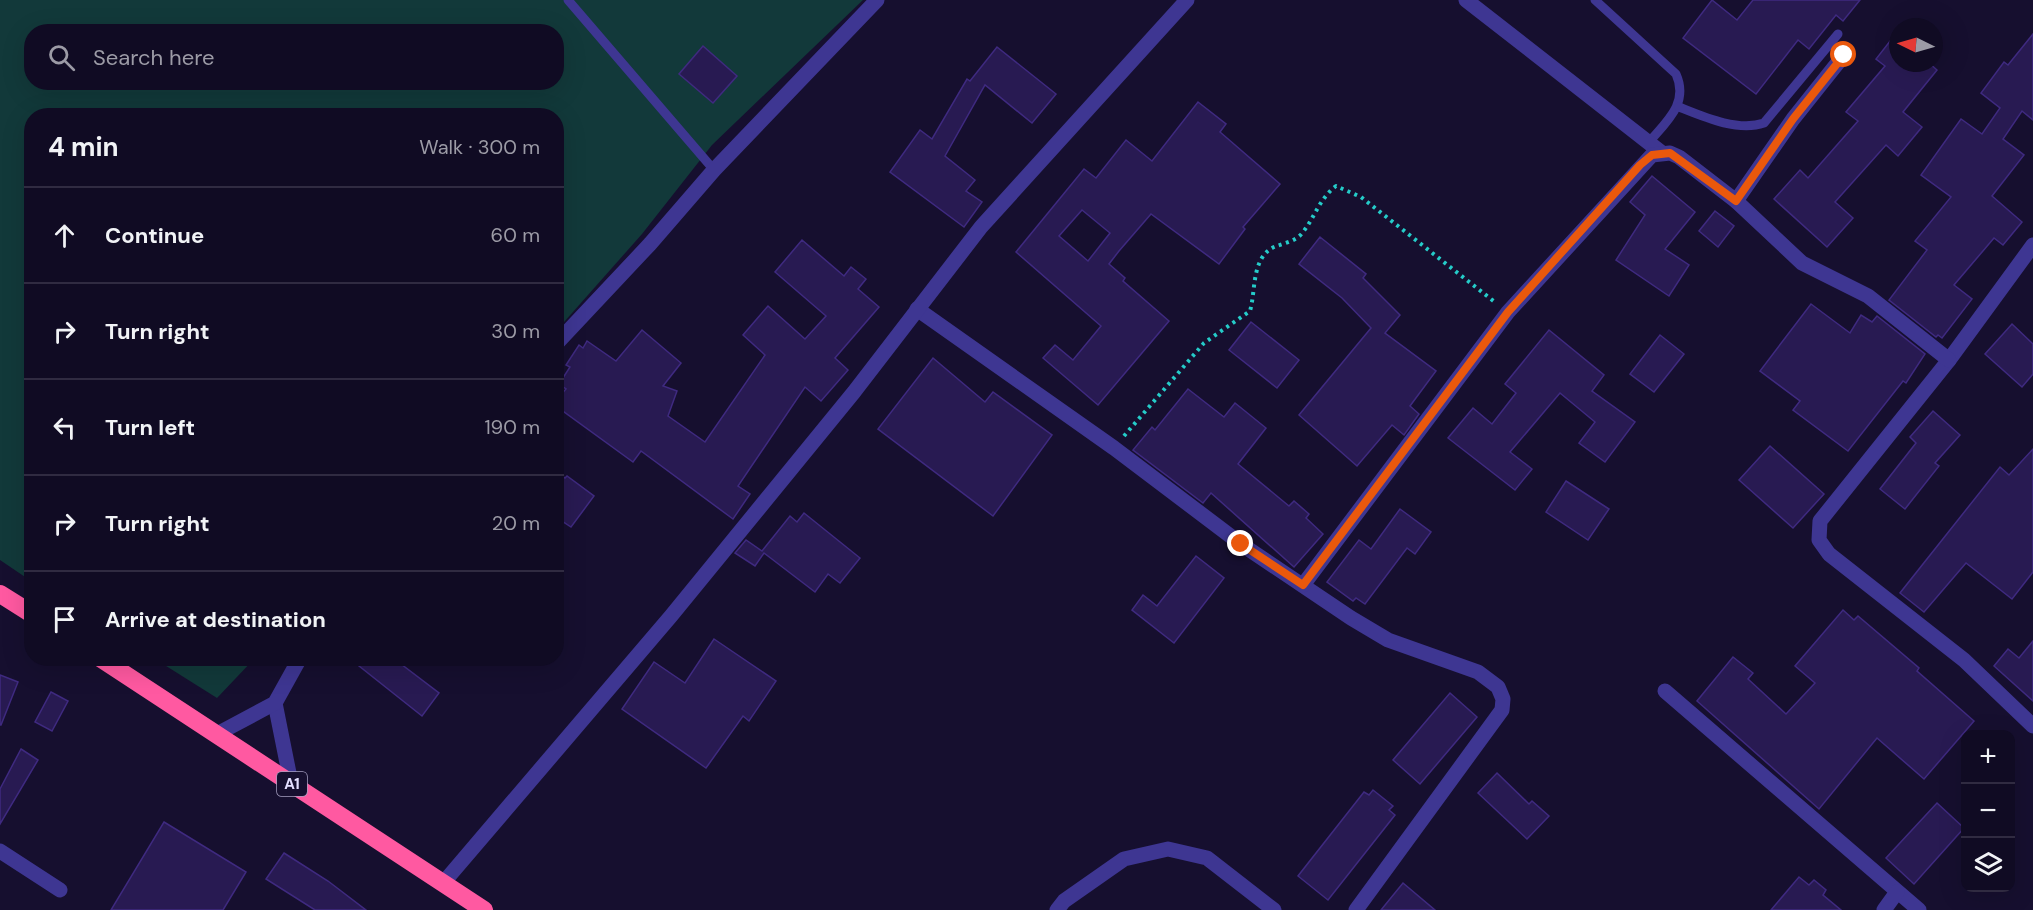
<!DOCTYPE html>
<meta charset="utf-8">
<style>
body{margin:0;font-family:"DM Sans",sans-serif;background:#1e1930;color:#f1f3f6}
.controls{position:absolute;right:18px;bottom:18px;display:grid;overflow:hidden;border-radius:12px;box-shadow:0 6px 24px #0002}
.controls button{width:54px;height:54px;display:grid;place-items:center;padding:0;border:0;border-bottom:2px solid #302b41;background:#100b23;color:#f1f3f6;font:30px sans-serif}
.compass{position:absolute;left:1889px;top:18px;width:54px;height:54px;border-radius:50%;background:#100b23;box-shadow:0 6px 24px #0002;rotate:275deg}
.stop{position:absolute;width:18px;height:18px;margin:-14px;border:4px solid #ea580c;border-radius:50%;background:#fff}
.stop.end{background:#ea580c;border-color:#fff;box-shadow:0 2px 6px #0008}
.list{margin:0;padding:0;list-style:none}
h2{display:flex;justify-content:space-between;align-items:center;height:78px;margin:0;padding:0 24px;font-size:26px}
h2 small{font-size:20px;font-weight:400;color:#9c9ba6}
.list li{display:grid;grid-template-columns:39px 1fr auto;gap:18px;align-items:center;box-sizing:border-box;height:96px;padding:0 24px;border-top:2px solid #302b41}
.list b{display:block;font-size:22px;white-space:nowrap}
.list em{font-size:20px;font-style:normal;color:#9c9ba6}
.icon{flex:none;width:33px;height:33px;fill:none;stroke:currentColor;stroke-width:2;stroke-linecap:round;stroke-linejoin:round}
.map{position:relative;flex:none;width:2033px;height:910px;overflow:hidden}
.search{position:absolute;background:#100b23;box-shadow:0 6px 24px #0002;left:24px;top:24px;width:540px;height:66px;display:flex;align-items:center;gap:15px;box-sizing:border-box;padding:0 21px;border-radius:24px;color:#9c9ba6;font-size:22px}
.panel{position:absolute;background:#100b23;box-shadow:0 6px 24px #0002;left:24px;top:108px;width:540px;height:558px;border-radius:24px}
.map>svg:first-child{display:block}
.green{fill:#12393a;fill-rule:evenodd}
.building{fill:#281a52;stroke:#3f2a80;stroke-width:1.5;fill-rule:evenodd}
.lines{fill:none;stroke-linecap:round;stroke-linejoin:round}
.path{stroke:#25ccc9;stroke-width:4;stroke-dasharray:3 4.5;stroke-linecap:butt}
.lane{stroke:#3e3692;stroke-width:9}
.street{stroke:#3e3692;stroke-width:15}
.highway{stroke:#ff59a1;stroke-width:18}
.route{stroke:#ea580c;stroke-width:8}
.labels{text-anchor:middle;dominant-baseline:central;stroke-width:4.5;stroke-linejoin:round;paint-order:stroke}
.shield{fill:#160f2f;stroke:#a6a0c1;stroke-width:1.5}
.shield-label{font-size:15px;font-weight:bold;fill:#e3deff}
</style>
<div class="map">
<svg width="2033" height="910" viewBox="0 0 2033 910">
<rect width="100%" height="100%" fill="#160f2f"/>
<!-- green -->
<g class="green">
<path d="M0,0H863L712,145L642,234L557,330L556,116H32L31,581L0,560ZM32,32H556V82H32Z"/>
<path d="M155,659H254L217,698Z"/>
</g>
<!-- building -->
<g class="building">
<path d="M1712,0L1737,20L1753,0H1860L1843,21L1836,15L1809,49L1798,40L1756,94L1683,38Z"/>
<path d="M1898,31V63H1929L1937,70L1903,112L1922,127L1898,156L1886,145L1835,202L1853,218L1827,247L1774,199L1800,170L1808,178L1858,121L1846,112L1885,66L1876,59Z"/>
<path d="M2033,34V120L2022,111L2003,139L2024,155L1992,196L2022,222L2003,245L1994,238L1954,285L1972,299L1942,338L1938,335L1936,337L1889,300L1927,250L1915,241L1951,197L1921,175L1961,119L1982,134L2000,108L1981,93L2004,62L2008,65Z"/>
<path d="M703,46L737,76L713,103L679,74Z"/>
<path d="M997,47L1056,94L1032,123L985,85L945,156L975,180L966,191L982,202L964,227L890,172L920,130L932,139L967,79L970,81Z"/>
<path d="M1198,102L1226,124L1220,132L1280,184L1243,227L1245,229L1219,264L1151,214L1119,251L1109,264L1125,278L1123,281L1169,321L1098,405L1043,358L1055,345L1073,360L1101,326L1016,252L1084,169L1096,178L1126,140L1152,161ZM1082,210L1110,233L1088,261L1059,236Z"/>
<path d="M1652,176L1695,212L1665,249L1689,265L1669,296L1616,260L1645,215L1630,202Z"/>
<path d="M1715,211L1734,226L1718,247L1699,231Z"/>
<path d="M1320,237L1366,274L1363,278L1400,315L1385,333L1436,371L1410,406L1419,414L1404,435L1392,425L1357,466L1299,415L1371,328L1342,298L1299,264Z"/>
<path d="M802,240L844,276L851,267L866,279L858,289L879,307L835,358L848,370L821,401L805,387L738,486L750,494L733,519L641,451L633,462L556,406V401L566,389L559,384L570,367L566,365L579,345L583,348L587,341L616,361L642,330L681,363L663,386L677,391L668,416L705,442L765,355L743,335L768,306L805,339L826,316L775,272Z"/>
<path d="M1811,304L1850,333L1861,315L1872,322L1877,316L1925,354L1906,383L1903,381L1848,451L1793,410L1800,401L1760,371Z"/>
<path d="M1251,322L1299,360L1277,388L1229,350Z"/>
<path d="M2012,324L2033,344V374L2022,387L1985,354Z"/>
<path d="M1549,330L1604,375L1592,391L1635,422L1605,462L1579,443L1595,422L1560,393L1510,452L1532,469L1515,490L1448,438L1473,408L1492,424L1516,393L1505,384Z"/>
<path d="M1660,335L1684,354L1654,392L1630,374Z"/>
<path d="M933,358L985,402L993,392L1052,435L993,516L878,429Z"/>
<path d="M1188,389L1224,417L1235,403L1266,428L1238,464L1289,506L1294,501L1309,514L1306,518L1323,534L1294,567L1211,493L1203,503L1133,450L1152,427L1155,430Z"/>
<path d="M1933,411L1960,435L1935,463L1939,466L1905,509L1880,489L1916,443L1910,437Z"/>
<path d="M1770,446L1824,494L1793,528L1739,480Z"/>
<path d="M2033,449V572L2012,599L1966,563L1924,612L1900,593L2000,467L2009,475Z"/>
<path d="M556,473L565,478L567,476L594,496L571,527L556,517Z"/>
<path d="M1566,481L1609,509L1588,540L1546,512Z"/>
<path d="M1400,509L1431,532L1415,554L1407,548L1365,604L1356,598L1353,601L1327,582L1359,540L1371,549Z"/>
<path d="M804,513L860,558L840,583L828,574L815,592L764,553L755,566L735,553L746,540L762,551L790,516L797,522Z"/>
<path d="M1196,556L1224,578L1174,643L1132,610L1143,595L1157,606Z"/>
<path d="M1843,610L1854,620L1858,616L1919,668L1917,671L1974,721L1924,779L1877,738L1819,809L1697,701L1733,657L1753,673L1748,679L1786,714L1815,683L1795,666Z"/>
<path d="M714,639L776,681L749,721L743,716L706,768L622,709L654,662L685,683Z"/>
<path d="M2033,641V701L1994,666L2008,649L2019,658Z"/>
<path d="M349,658H393L439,693L422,716Z"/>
<path d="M0,675L18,682L1,725H0Z"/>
<path d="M51,692L68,701L52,731L35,722Z"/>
<path d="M1450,693L1477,717L1420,784L1393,760Z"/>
<path d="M21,749L38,760L0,824V789Z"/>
<path d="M1497,773L1529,804L1532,801L1549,816L1527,839L1478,793Z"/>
<path d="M1373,790L1393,806L1389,810L1395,815L1328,900L1298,876L1364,792L1369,795Z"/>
<path d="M1937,803L1964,828L1914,884L1886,858Z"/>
<path d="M164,822L246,872L223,910H111Z"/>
<path d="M284,853L328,881L366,910H315L266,879Z"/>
<path d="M1799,877L1809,885L1814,880L1826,890L1823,895L1841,910H1771Z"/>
<path d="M1403,883L1435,910H1381Z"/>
</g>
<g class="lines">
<!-- path -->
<path class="path" d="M1124,436L1204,343L1250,311C1256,291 1251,258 1274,247C1284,243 1297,241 1303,232C1315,217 1319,199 1336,186L1361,197L1496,303"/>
<!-- lane -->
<g class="lane">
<path d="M568,0L714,170"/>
<path d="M1595,0L1676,74C1689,103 1667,121 1649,142"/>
<path d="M1679,107C1704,117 1738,132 1764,123L1838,34"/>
</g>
<!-- street -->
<g class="street">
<path d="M1466,0L1662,153"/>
<path d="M1736,201L1793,119L1844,55"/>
<path d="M2033,245L1949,360L1820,521L1819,540L1829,554L1964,660L2033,726"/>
<path d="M917,309L1114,448L1241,544L1351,618L1388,640L1478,672L1498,687L1503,699L1502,710L1356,910"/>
<path d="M556,344L650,244L714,170L877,0"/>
<path d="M1303,585L1508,312L1652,155L1670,153L1679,157L1736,201L1802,263L1868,296L1949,360"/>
<path d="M1665,691L1919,910"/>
<path d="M275,703L291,783"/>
<path d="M217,734L275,703L300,658"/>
<path d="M0,851L60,890"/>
<path d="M444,882L671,616L854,392L981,227L1187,0"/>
<path d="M1057,910L1064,901L1124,859L1168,849L1207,858L1274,910"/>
<path d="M1884,910L1897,892"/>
</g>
<!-- highway -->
<g class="highway">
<path d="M0,594L32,614"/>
<path d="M100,658L484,910"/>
</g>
</g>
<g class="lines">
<!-- route -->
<path class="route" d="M1241,544L1303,585L1508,312L1640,165L1652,155L1670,153L1736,201L1793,119L1844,55"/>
</g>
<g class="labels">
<!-- shield labels -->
<rect class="shield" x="277" y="772" width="30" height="24" rx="4.5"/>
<g class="shield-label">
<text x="292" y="784">A1</text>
</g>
</g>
</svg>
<div class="controls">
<button>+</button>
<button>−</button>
<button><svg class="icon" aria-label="layers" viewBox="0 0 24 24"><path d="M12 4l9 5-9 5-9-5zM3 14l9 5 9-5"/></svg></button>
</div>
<svg class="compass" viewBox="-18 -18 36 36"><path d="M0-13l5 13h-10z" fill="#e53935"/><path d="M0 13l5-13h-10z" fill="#9c9ba6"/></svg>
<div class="stop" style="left:1844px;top:55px"></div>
<div class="stop end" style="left:1241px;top:544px"></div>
<div class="search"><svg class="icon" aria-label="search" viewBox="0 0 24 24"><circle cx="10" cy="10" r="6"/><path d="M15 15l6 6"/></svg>Search here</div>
<section class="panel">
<h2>4 min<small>Walk · 300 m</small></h2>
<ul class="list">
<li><svg class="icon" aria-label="ahead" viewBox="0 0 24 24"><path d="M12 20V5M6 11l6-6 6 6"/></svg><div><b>Continue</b></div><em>60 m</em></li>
<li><svg class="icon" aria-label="right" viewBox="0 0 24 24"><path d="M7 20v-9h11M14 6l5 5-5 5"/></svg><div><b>Turn right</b></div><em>30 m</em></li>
<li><svg class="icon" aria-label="left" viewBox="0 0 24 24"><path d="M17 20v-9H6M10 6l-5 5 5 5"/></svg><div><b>Turn left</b></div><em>190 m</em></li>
<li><svg class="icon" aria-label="right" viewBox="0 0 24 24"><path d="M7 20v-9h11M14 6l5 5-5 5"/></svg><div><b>Turn right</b></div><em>20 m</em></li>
<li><svg class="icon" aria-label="arrive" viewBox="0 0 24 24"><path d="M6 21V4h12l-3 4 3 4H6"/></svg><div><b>Arrive at destination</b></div></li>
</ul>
</section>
</div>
